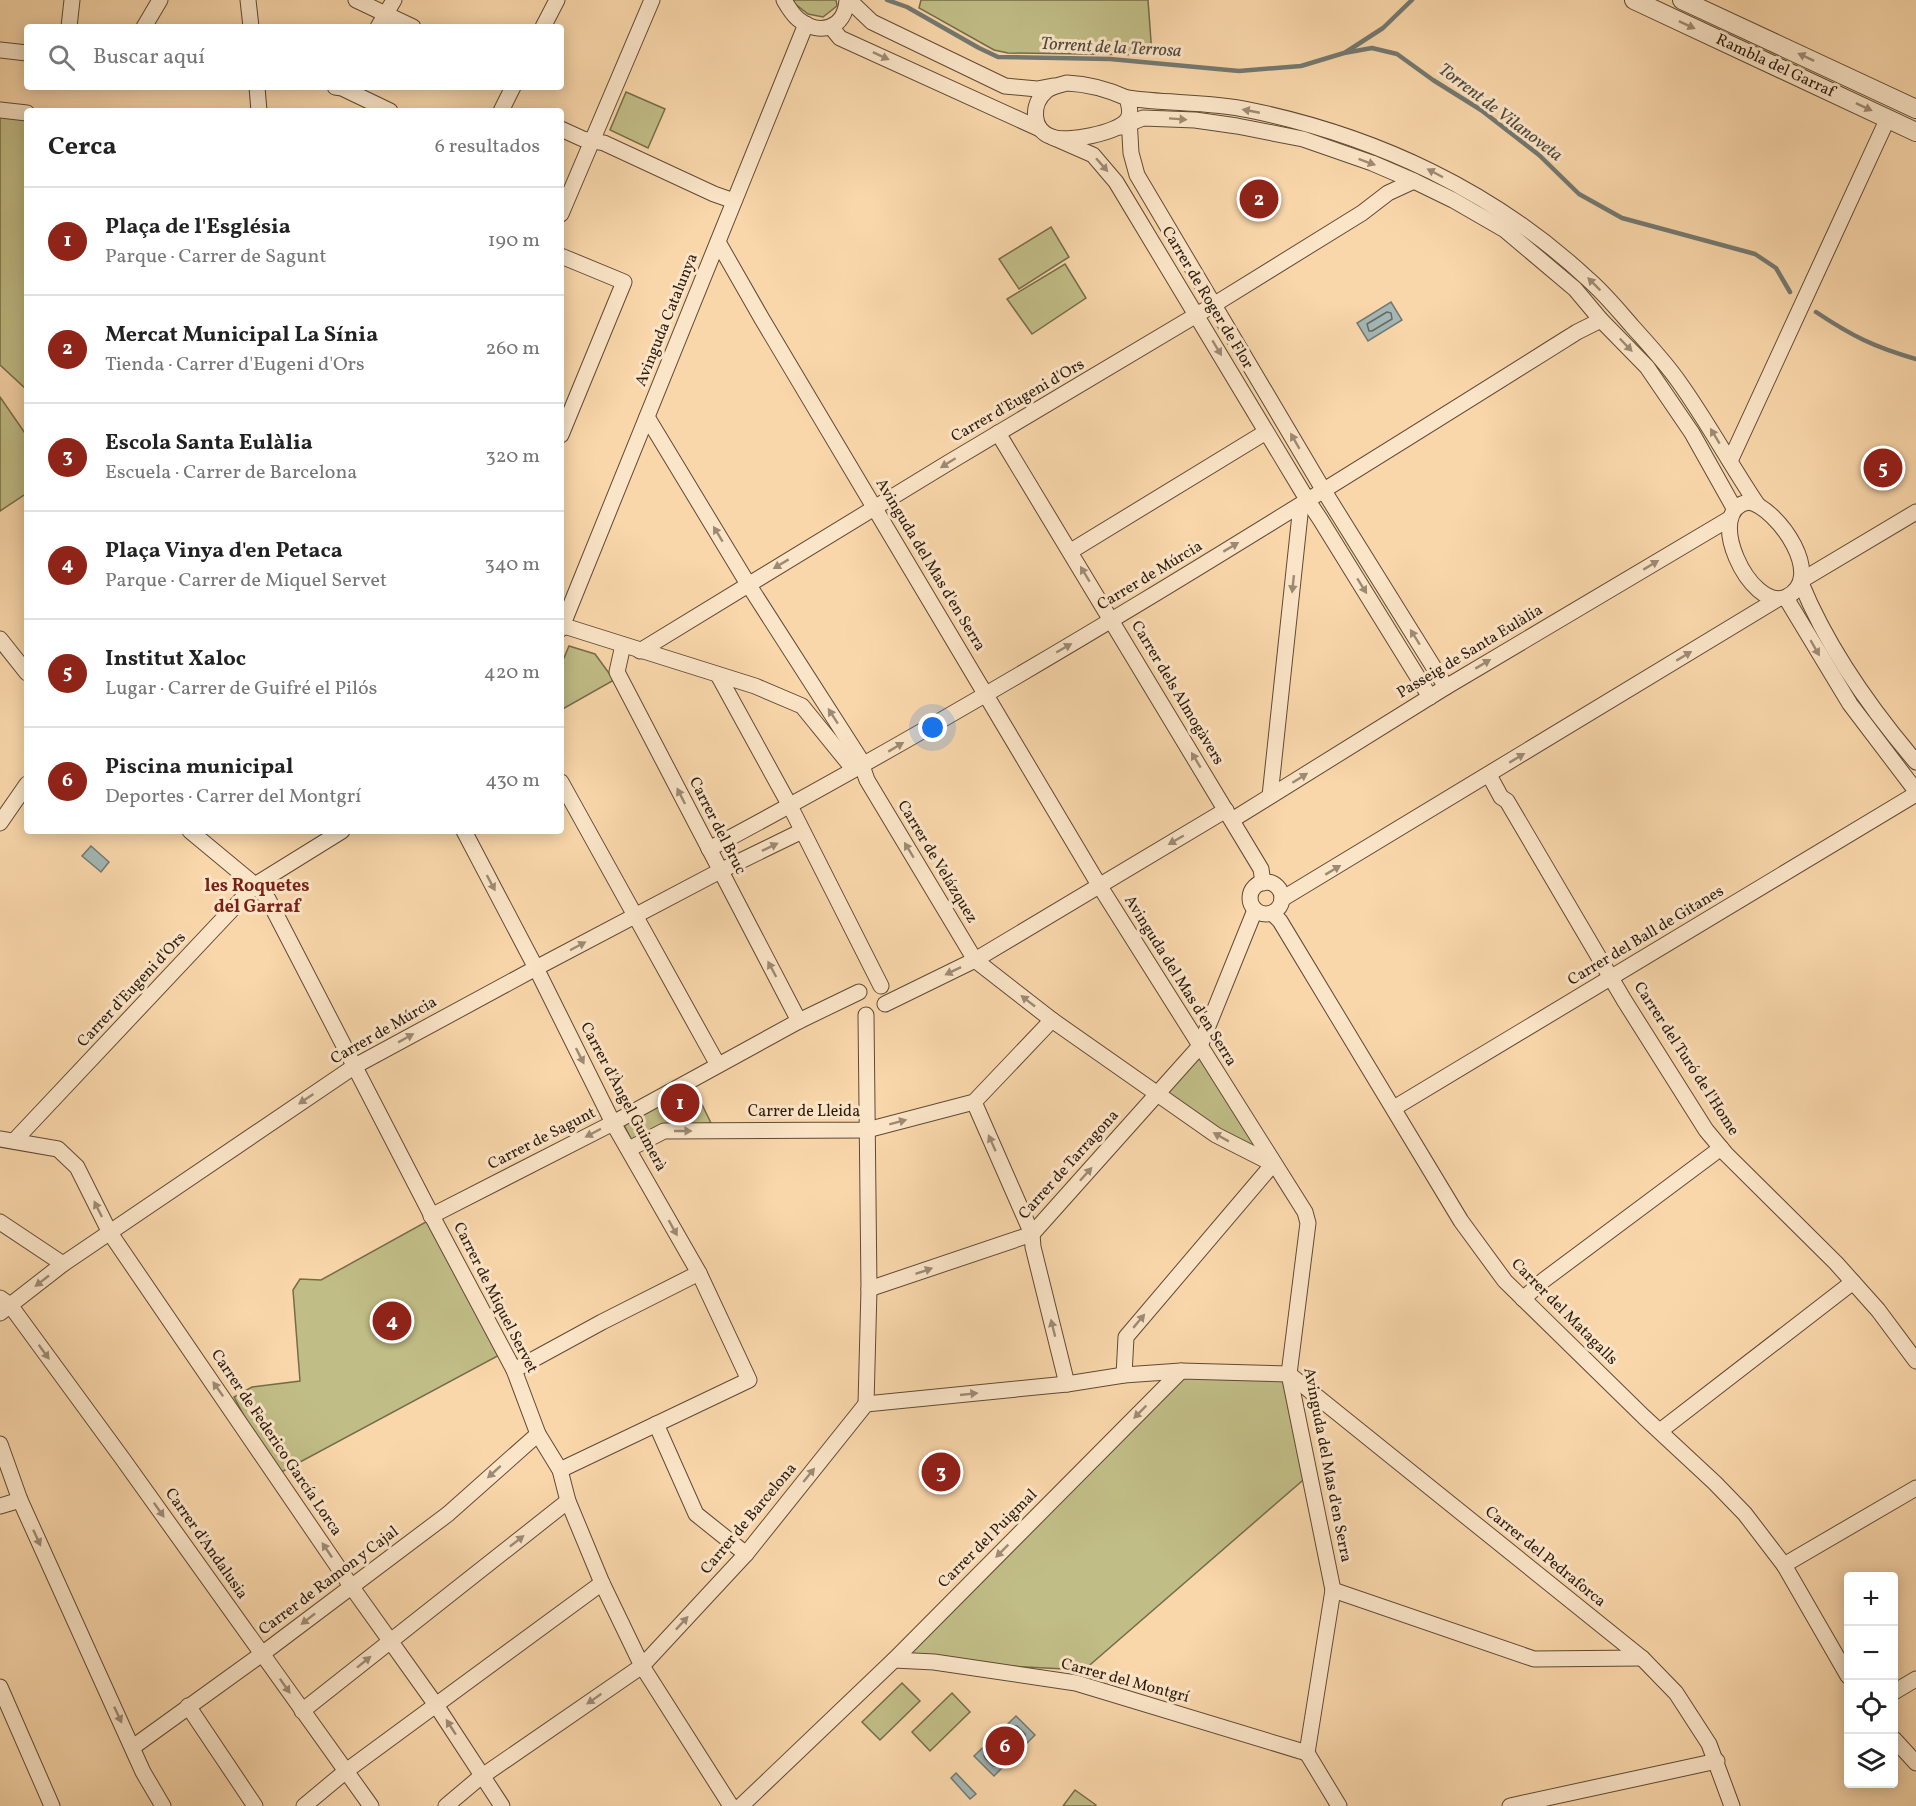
<!DOCTYPE html>
<html lang="es">
<meta charset="utf-8">
<style>
body{margin:0;font-family:Vollkorn,serif;background:#f2f2f2;color:#222}
.controls{position:absolute;right:18px;bottom:18px;display:grid;overflow:hidden;border-radius:6px;box-shadow:0 3px 15px #0003}
.controls button{width:54px;height:54px;display:grid;place-items:center;padding:0;border:0;border-bottom:2px solid #e0e0e0;background:#fff;color:#222;font:30px sans-serif}
.you{position:absolute;left:933px;top:728px;width:21px;height:21px;margin:-15px;border:4px solid #fff;border-radius:50%;background:#1a73e8;box-shadow:0 0 0 9px #1a73e833}
.badge{display:grid;place-items:center;width:39px;height:39px;border-radius:50%;background:#8f2418;color:#fff;font-size:20px;font-weight:700}
.pin{position:absolute;translate:-50% -50%;border:3px solid #fff;box-shadow:0 2px 6px #0006}
.list{margin:0;padding:0;list-style:none}
h2{display:flex;justify-content:space-between;align-items:center;height:78px;margin:0;padding:0 24px;font-size:26px}
h2 small{font-size:20px;font-weight:400;color:#767676}
.list li{display:grid;grid-template-columns:39px 1fr auto;gap:18px;align-items:center;box-sizing:border-box;height:108px;padding:0 24px;border-top:2px solid #e0e0e0}
.list b{display:block;font-size:22px;white-space:nowrap}
.list p{margin:0;font-size:20px;white-space:nowrap;color:#767676}
.list em{font-size:20px;font-style:normal;color:#767676}
.icon{flex:none;width:33px;height:33px;fill:none;stroke:currentColor;stroke-width:2;stroke-linecap:round;stroke-linejoin:round}
.map{position:relative;flex:none;width:1916px;height:1806px;overflow:hidden}
.search{position:absolute;background:#fff;box-shadow:0 3px 15px #0003;left:24px;top:24px;width:540px;height:66px;display:flex;align-items:center;gap:15px;box-sizing:border-box;padding:0 21px;border-radius:6px;color:#767676;font-size:22px}
.panel{position:absolute;background:#fff;box-shadow:0 3px 15px #0003;left:24px;top:108px;width:540px;height:726px;border-radius:6px}
.map>svg:first-child{display:block}
.green{fill:#c1bd86;stroke:#766c4a;stroke-width:1.5}
.water{fill:#a3b7b5;stroke:#737972;stroke-width:1.5}
.lines{fill:none;stroke-linecap:round;stroke-linejoin:round}
.shore{stroke:#686962;stroke-width:1.5}
.stream{stroke:#737972;stroke-width:4.5}
.minor-casing{stroke:#5f4a35;stroke-width:17}
.tertiary-casing{stroke:#5f4a35;stroke-width:20}
.minor{stroke:#fbe5c8;stroke-width:15}
.tertiary{stroke:#fbe5c8;stroke-width:18}
.oneway{fill:#9e8a74}
.labels{text-anchor:middle;dominant-baseline:central;stroke-width:6;stroke-linejoin:round;paint-order:stroke}
.street-label{font-size:16px;fill:#2c1b0e;stroke:#fbe5c8}
.water-label{font-size:18px;font-style:italic;fill:#504a40;stroke:#fbe5c8}
.neighbourhood-label{font-size:18px;font-weight:bold;fill:#7a1f14;stroke:#fbe5c8}
</style>
<div class="map">
<svg width="1916" height="1806" viewBox="0 0 1916 1806">
<rect width="100%" height="100%" fill="#f9d7aa"/>
<filter id="stains"><feTurbulence type="fractalNoise" baseFrequency=".00333" numOctaves="4"/><feColorMatrix values="0 0 0 0 .2 0 0 0 0 .09 0 0 0 0 .02 0 0 0 .5 -.17"/></filter>
<radialGradient id="worn" r=".72"><stop offset=".6" stop-color="#630" stop-opacity="0"/><stop offset="1" stop-color="#630" stop-opacity=".3"/></radialGradient>
<!-- green -->
<g class="green">
<path d="M794,0H836L837,6L823,17L808,14L794,3Z"/>
<path d="M921,0H1148L1152,55L1008,53L994,50L919,8Z"/>
<path d="M626,92L665,109L648,148L610,130Z"/>
<path d="M0,115L27,118V390L0,365Z"/>
<path d="M1051,227L1069,257L1019,289L999,259Z"/>
<path d="M1065,264L1086,298L1032,334L1007,299Z"/>
<path d="M0,397L27,436V493L0,511Z"/>
<path d="M569,646L595,654L614,680L561,710V665Z"/>
<path d="M1200,1046L1273,1164L1158,1093Z"/>
<path d="M692,1084L711,1123L664,1126L632,1141L623,1123Z"/>
<path d="M433,1218L505,1352L276,1475L234,1397L252,1387L300,1381L293,1290L300,1279L321,1280Z"/>
<path d="M1181,1371L1289,1374L1309,1475L1084,1670L894,1660Z"/>
<path d="M902,1683L920,1701L880,1740L862,1722Z"/>
<path d="M952,1693L970,1712L930,1751L912,1732Z"/>
<path d="M1075,1790L1096,1805L1095,1806H1063Z"/>
</g>
<!-- water -->
<g class="water">
<path d="M1391,302L1402,320L1368,341L1357,323Z"/>
<path d="M91,846L109,862L101,872L82,856Z"/>
<path d="M1016,1716L1035,1735L994,1776L974,1756Z"/>
<path d="M956,1773L976,1794L970,1799L951,1778Z"/>
</g>
<g class="lines">
<!-- shore -->
<g class="shore">
<path d="M1387,312L1391,313L1392,319L1372,331H1369L1367,324Z"/>
<path d="M1014,1726H1017L1025,1734V1737L996,1766H993L985,1758L984,1755Z"/>
</g>
<!-- stream -->
<g class="stream">
<path d="M887,0L907,7L979,48L998,57L1110,59L1239,71L1301,66L1344,53L1372,48L1397,54L1433,80L1481,110L1539,155L1579,194L1622,218L1755,254L1776,268L1790,292"/>
<path d="M1346,52L1383,28L1412,0"/>
<path d="M1816,312C1852,336 1874,347 1916,359"/>
</g>
<!-- minor casing -->
<g class="minor-casing">
<g id="minor">
<path d="M248,0L251,27"/>
<path d="M356,0L413,27"/>
<path d="M784,0C788,7 792,14 798,19C820,37 845,28 847,0"/>
<path d="M849,0L872,22L1005,86L1037,89L1053,86"/>
<path d="M69,27L72,0"/>
<path d="M144,27L160,0"/>
<path d="M378,27L394,0"/>
<path d="M543,27L557,0"/>
<path d="M831,27L840,38L1040,129"/>
<path d="M0,50L27,53"/>
<path d="M1067,83C1089,84 1107,89 1127,98C1129,105 1132,114 1127,120C1118,133 1066,143 1052,137C1031,130 1031,104 1046,91C1052,86 1060,85 1067,83Z"/>
<path d="M257,87L259,111"/>
<path d="M335,87L342,88L390,111"/>
<path d="M1127,98C1167,104 1209,101 1249,110C1376,136 1494,191 1589,280C1605,294 1618,310 1632,326C1648,344 1665,362 1679,382C1707,421 1730,464 1757,504"/>
<path d="M0,110L27,113"/>
<path d="M501,111L513,87"/>
<path d="M1129,118L1131,153L1137,175L1324,491L1446,687"/>
<path d="M1121,127L1143,118L1195,120L1237,126L1303,139L1372,163L1414,181L1453,200L1505,230L1575,289L1601,320L1647,367L1692,433L1734,508"/>
<path d="M561,129L583,139L604,143L714,194L734,201"/>
<path d="M1052,137L1093,155L1116,182L1308,501L1320,519L1430,697"/>
<path d="M561,214L652,0"/>
<path d="M718,242L762,319L1099,885L1305,1212L1308,1223L1289,1374L1333,1590L1307,1753L1339,1806"/>
<path d="M561,256L624,282L561,435"/>
<path d="M647,417L748,584L859,757L867,780L975,960L1052,1020L1216,1135L1273,1164L1126,1337L1124,1375"/>
<path d="M998,433L1261,869L1263,883"/>
<path d="M1730,461L1888,118"/>
<path d="M1749,502C1778,508 1827,579 1786,597C1750,613 1702,508 1749,502Z"/>
<path d="M1071,551L1266,432"/>
<path d="M1802,580L1916,512"/>
<path d="M1801,583C1828,649 1870,708 1916,762"/>
<path d="M1786,598L1850,704L1916,791"/>
<path d="M561,625L755,686L802,706L850,765L863,766"/>
<path d="M561,629L806,24"/>
<path d="M0,639L27,673"/>
<path d="M623,645L617,672L799,1021"/>
<path d="M640,651L948,463L1215,304L1362,213L1388,193L1414,181"/>
<path d="M718,675L790,806L881,986"/>
<path d="M1489,775L1501,797L1507,801L1624,1000L1706,1130L1726,1154L1836,1263L1878,1310L1916,1361"/>
<path d="M561,782L718,1065"/>
<path d="M1270,796L1301,505"/>
<path d="M1232,820L1446,687L1729,519"/>
<path d="M0,823L27,784"/>
<path d="M190,831L255,885L268,899L433,1218L514,1370L538,1434L560,1470L568,1501L602,1583L642,1666L731,1806"/>
<path d="M464,831L536,968L613,1123L699,1273L749,1380L560,1470"/>
<path d="M709,849C1006,691 1292,511 1577,332L1601,320"/>
<circle cx="1266" cy="898" r="16"/>
<path d="M1282,899L1776,600"/>
<path d="M1272,913L1280,921L1461,1221L1505,1281L1644,1417L1715,1483L1745,1514L1784,1565L1848,1676"/>
<path d="M885,1004L975,960L1226,810"/>
<path d="M866,1015L869,1289L866,1404"/>
<path d="M974,1102L1032,1234L1033,1247L1067,1384"/>
<path d="M1394,1108L1916,794"/>
<path d="M0,1139L58,1149L77,1167L110,1233L351,1586L436,1705L502,1806"/>
<path d="M14,1141L255,885L342,831"/>
<path d="M629,1149L664,1131L867,1130L974,1102L1052,1020"/>
<path d="M431,1216L613,1123L799,1021L859,992"/>
<path d="M0,1222L63,1264"/>
<path d="M869,1289L1032,1234L1200,1046L1255,910"/>
<path d="M0,1298L10,1305L122,1458L371,1806"/>
<path d="M1523,1299L1544,1280L1721,1148"/>
<path d="M0,1313L63,1264L355,1066L536,968L720,871L802,831"/>
<path d="M514,1370L602,1322L699,1273"/>
<path d="M656,1424L696,1514L746,1554"/>
<path d="M1660,1431L1853,1282"/>
<path d="M0,1444L20,1500L143,1772L163,1806"/>
<path d="M0,1506L20,1500"/>
<path d="M1784,1565L1916,1488"/>
<path d="M1333,1590L1534,1659L1642,1658"/>
<path d="M894,1660L934,1662L1076,1683L1307,1753"/>
<path d="M0,1687L52,1806"/>
<path d="M1894,1692L1916,1679"/>
<path d="M188,1706L255,1806"/>
<path d="M302,1711L568,1501"/>
<path d="M1894,1739L1916,1763"/>
<path d="M133,1747L262,1654L448,1514L538,1434"/>
<path d="M304,1806L346,1771L602,1583"/>
<path d="M446,1806L478,1779L642,1666L746,1554L866,1404L1067,1384L1124,1375L1181,1371L1289,1374L1642,1658L1676,1693L1709,1744L1732,1806"/>
<path d="M741,1806L894,1660L1181,1371"/>
<path d="M1510,1806L1717,1761"/>
</g>
</g>
<!-- tertiary casing -->
<g class="tertiary-casing">
<g id="tertiary">
<path d="M1634,0L1916,132"/>
<path d="M1682,0L1916,109"/>
</g>
</g>
<!-- minor -->
<use href="#minor" class="minor"/>
<!-- tertiary -->
<use href="#tertiary" class="tertiary"/>
</g>
<!-- one-way arrows -->
<defs><path id="oneway-solid" d="M-6-.8H1V-3.2L6.5 0L1 3.2V.8H-6Z" transform="scale(1.5)"/></defs>
<g class="oneway">
<use href="#oneway-solid" transform="translate(1687 25) rotate(25)"/>
<use href="#oneway-solid" transform="translate(881 56) rotate(25)"/>
<use href="#oneway-solid" transform="translate(1806 57) rotate(-155)"/>
<use href="#oneway-solid" transform="translate(1864 107) rotate(25)"/>
<use href="#oneway-solid" transform="translate(1251 111) rotate(-169)"/>
<use href="#oneway-solid" transform="translate(1178 119) rotate(4)"/>
<use href="#oneway-solid" transform="translate(1367 162) rotate(20)"/>
<use href="#oneway-solid" transform="translate(1102 165) rotate(49)"/>
<use href="#oneway-solid" transform="translate(1435 173) rotate(-152)"/>
<use href="#oneway-solid" transform="translate(1594 284) rotate(-135)"/>
<use href="#oneway-solid" transform="translate(1626 345) rotate(46)"/>
<use href="#oneway-solid" transform="translate(1217 348) rotate(59)"/>
<use href="#oneway-solid" transform="translate(1715 436) rotate(-121)"/>
<use href="#oneway-solid" transform="translate(1295 441) rotate(-120)"/>
<use href="#oneway-solid" transform="translate(948 463) rotate(148)"/>
<use href="#oneway-solid" transform="translate(718 534) rotate(-121)"/>
<use href="#oneway-solid" transform="translate(1231 547) rotate(-31)"/>
<use href="#oneway-solid" transform="translate(781 564) rotate(149)"/>
<use href="#oneway-solid" transform="translate(1651 565) rotate(-31)"/>
<use href="#oneway-solid" transform="translate(1085 574) rotate(-121)"/>
<use href="#oneway-solid" transform="translate(1293 584) rotate(96)"/>
<use href="#oneway-solid" transform="translate(1362 586) rotate(58)"/>
<use href="#oneway-solid" transform="translate(1415 637) rotate(-122)"/>
<use href="#oneway-solid" transform="translate(1064 648) rotate(-30)"/>
<use href="#oneway-solid" transform="translate(1815 648) rotate(60)"/>
<use href="#oneway-solid" transform="translate(1684 656) rotate(-31)"/>
<use href="#oneway-solid" transform="translate(1483 664) rotate(-31)"/>
<use href="#oneway-solid" transform="translate(833 716) rotate(-123)"/>
<use href="#oneway-solid" transform="translate(896 747) rotate(-31)"/>
<use href="#oneway-solid" transform="translate(1517 758) rotate(-31)"/>
<use href="#oneway-solid" transform="translate(1196 760) rotate(-121)"/>
<use href="#oneway-solid" transform="translate(1300 778) rotate(-32)"/>
<use href="#oneway-solid" transform="translate(681 796) rotate(-117)"/>
<use href="#oneway-solid" transform="translate(1176 840) rotate(150)"/>
<use href="#oneway-solid" transform="translate(770 847) rotate(-26)"/>
<use href="#oneway-solid" transform="translate(909 850) rotate(-121)"/>
<use href="#oneway-solid" transform="translate(1333 870) rotate(-31)"/>
<use href="#oneway-solid" transform="translate(491 883) rotate(62)"/>
<use href="#oneway-solid" transform="translate(578 946) rotate(-28)"/>
<use href="#oneway-solid" transform="translate(772 969) rotate(-118)"/>
<use href="#oneway-solid" transform="translate(953 971) rotate(154)"/>
<use href="#oneway-solid" transform="translate(1028 1001) rotate(-142)"/>
<use href="#oneway-solid" transform="translate(406 1038) rotate(-29)"/>
<use href="#oneway-solid" transform="translate(580 1056) rotate(63)"/>
<use href="#oneway-solid" transform="translate(306 1099) rotate(146)"/>
<use href="#oneway-solid" transform="translate(898 1122) rotate(-15)"/>
<use href="#oneway-solid" transform="translate(683 1131)"/>
<use href="#oneway-solid" transform="translate(593 1133) rotate(152)"/>
<use href="#oneway-solid" transform="translate(1221 1137) rotate(-151)"/>
<use href="#oneway-solid" transform="translate(992 1143) rotate(-114)"/>
<use href="#oneway-solid" transform="translate(1086 1174) rotate(-48)"/>
<use href="#oneway-solid" transform="translate(98 1209) rotate(-116)"/>
<use href="#oneway-solid" transform="translate(673 1228) rotate(61)"/>
<use href="#oneway-solid" transform="translate(924 1271) rotate(-19)"/>
<use href="#oneway-solid" transform="translate(42 1281) rotate(142)"/>
<use href="#oneway-solid" transform="translate(1139 1321) rotate(-50)"/>
<use href="#oneway-solid" transform="translate(1053 1328) rotate(-104)"/>
<use href="#oneway-solid" transform="translate(44 1352) rotate(54)"/>
<use href="#oneway-solid" transform="translate(218 1389) rotate(-125)"/>
<use href="#oneway-solid" transform="translate(969 1394) rotate(-6)"/>
<use href="#oneway-solid" transform="translate(1140 1412) rotate(135)"/>
<use href="#oneway-solid" transform="translate(494 1472) rotate(138)"/>
<use href="#oneway-solid" transform="translate(809 1475) rotate(-51)"/>
<use href="#oneway-solid" transform="translate(159 1510) rotate(55)"/>
<use href="#oneway-solid" transform="translate(37 1538) rotate(65)"/>
<use href="#oneway-solid" transform="translate(517 1541) rotate(-38)"/>
<use href="#oneway-solid" transform="translate(327 1550) rotate(-124)"/>
<use href="#oneway-solid" transform="translate(1002 1551) rotate(135)"/>
<use href="#oneway-solid" transform="translate(308 1619) rotate(142)"/>
<use href="#oneway-solid" transform="translate(682 1623) rotate(-47)"/>
<use href="#oneway-solid" transform="translate(364 1662) rotate(-39)"/>
<use href="#oneway-solid" transform="translate(285 1686) rotate(55)"/>
<use href="#oneway-solid" transform="translate(594 1699) rotate(145)"/>
<use href="#oneway-solid" transform="translate(118 1715) rotate(65)"/>
<use href="#oneway-solid" transform="translate(451 1727) rotate(-123)"/>
</g>
<g class="labels">
<!-- street labels -->
<g class="street-label">
<text transform="translate(1775 66) rotate(25)">Rambla del Garraf</text>
<text transform="translate(1207 298) rotate(59)">Carrer de Roger de Flor</text>
<text transform="translate(667 320) rotate(-68)">Avinguda Catalunya</text>
<text transform="translate(1018 401) rotate(-30)">Carrer d'Eugeni d'Ors</text>
<text transform="translate(930 565) rotate(59)">Avinguda del Mas d'en Serra</text>
<text transform="translate(1150 576) rotate(-31)">Carrer de Múrcia</text>
<text transform="translate(1470 652) rotate(-31)">Passeig de Santa Eulàlia</text>
<text transform="translate(1177 693) rotate(59)">Carrer dels Almogàvers</text>
<text transform="translate(717 826) rotate(63)">Carrer del Bruc</text>
<text transform="translate(937 862) rotate(59)">Carrer de Velázquez</text>
<text transform="translate(1646 936) rotate(-31)">Carrer del Ball de Gitanes</text>
<text transform="translate(1180 981) rotate(58)">Avinguda del Mas d'en Serra</text>
<text transform="translate(132 990) rotate(-47)">Carrer d'Eugeni d'Ors</text>
<text transform="translate(384 1031) rotate(-30)">Carrer de Múrcia</text>
<text transform="translate(1686 1059) rotate(57)">Carrer del Turó de l'Home</text>
<text transform="translate(623 1097) rotate(62)">Carrer d'Àngel Guimerà</text>
<text x="804" y="1112">Carrer de Lleida</text>
<text transform="translate(542 1139) rotate(-27)">Carrer de Sagunt</text>
<text transform="translate(1069 1165) rotate(-48)">Carrer de Tarragona</text>
<text transform="translate(495 1298) rotate(63)">Carrer de Miquel Servet</text>
<text transform="translate(1564 1312) rotate(45)">Carrer del Matagalls</text>
<text transform="translate(276 1443) rotate(56)">Carrer de Federico García Lorca</text>
<text transform="translate(1327 1465) rotate(79)">Avinguda del Mas d'en Serra</text>
<text transform="translate(749 1519) rotate(-50)">Carrer de Barcelona</text>
<text transform="translate(988 1539) rotate(-45)">Carrer del Puigmal</text>
<text transform="translate(206 1544) rotate(55)">Carrer d'Andalusia</text>
<text transform="translate(1545 1557) rotate(39)">Carrer del Pedraforca</text>
<text transform="translate(329 1581) rotate(-37)">Carrer de Ramon y Cajal</text>
<text transform="translate(1125 1681) rotate(15)">Carrer del Montgrí</text>
</g>
<!-- water labels -->
<g class="water-label">
<text transform="translate(1111 48) rotate(3)">Torrent de la Terrosa</text>
<text transform="translate(1500 113) rotate(37)">Torrent de Vilanoveta</text>
</g>
<!-- neighbourhood labels -->
<g class="neighbourhood-label">
<text x="257" y="886">les Roquetes<tspan x="257" dy="21">del Garraf</tspan></text>
</g>
</g>
<rect width="100%" height="100%" filter="url(#stains)"/>
<rect width="100%" height="100%" fill="url(#worn)"/>
</svg>
<div class="controls">
<button>+</button>
<button>−</button>
<button><svg class="icon" aria-label="locate" viewBox="0 0 24 24"><circle cx="12" cy="12" r="6"/><path d="M12 2v4M12 18v4M2 12h4M18 12h4"/></svg></button>
<button><svg class="icon" aria-label="layers" viewBox="0 0 24 24"><path d="M12 4l9 5-9 5-9-5zM3 14l9 5 9-5"/></svg></button>
</div>
<div class="you"></div>
<div class="pin badge" style="left:680px;top:1103px">1</div>
<div class="pin badge" style="left:1259px;top:199px">2</div>
<div class="pin badge" style="left:941px;top:1472px">3</div>
<div class="pin badge" style="left:392px;top:1321px">4</div>
<div class="pin badge" style="left:1883px;top:468px">5</div>
<div class="pin badge" style="left:1005px;top:1746px">6</div>
<div class="search"><svg class="icon" aria-label="search" viewBox="0 0 24 24"><circle cx="10" cy="10" r="6"/><path d="M15 15l6 6"/></svg>Buscar aquí</div>
<section class="panel">
<h2>Cerca<small>6 resultados</small></h2>
<ul class="list">
<li><span class="badge">1</span><div><b>Plaça de l'Església</b><p>Parque · Carrer de Sagunt</p></div><em>190 m</em></li>
<li><span class="badge">2</span><div><b>Mercat Municipal La Sínia</b><p>Tienda · Carrer d'Eugeni d'Ors</p></div><em>260 m</em></li>
<li><span class="badge">3</span><div><b>Escola Santa Eulàlia</b><p>Escuela · Carrer de Barcelona</p></div><em>320 m</em></li>
<li><span class="badge">4</span><div><b>Plaça Vinya d'en Petaca</b><p>Parque · Carrer de Miquel Servet</p></div><em>340 m</em></li>
<li><span class="badge">5</span><div><b>Institut Xaloc</b><p>Lugar · Carrer de Guifré el Pilós</p></div><em>420 m</em></li>
<li><span class="badge">6</span><div><b>Piscina municipal</b><p>Deportes · Carrer del Montgrí</p></div><em>430 m</em></li>
</ul>
</section>
</div>
